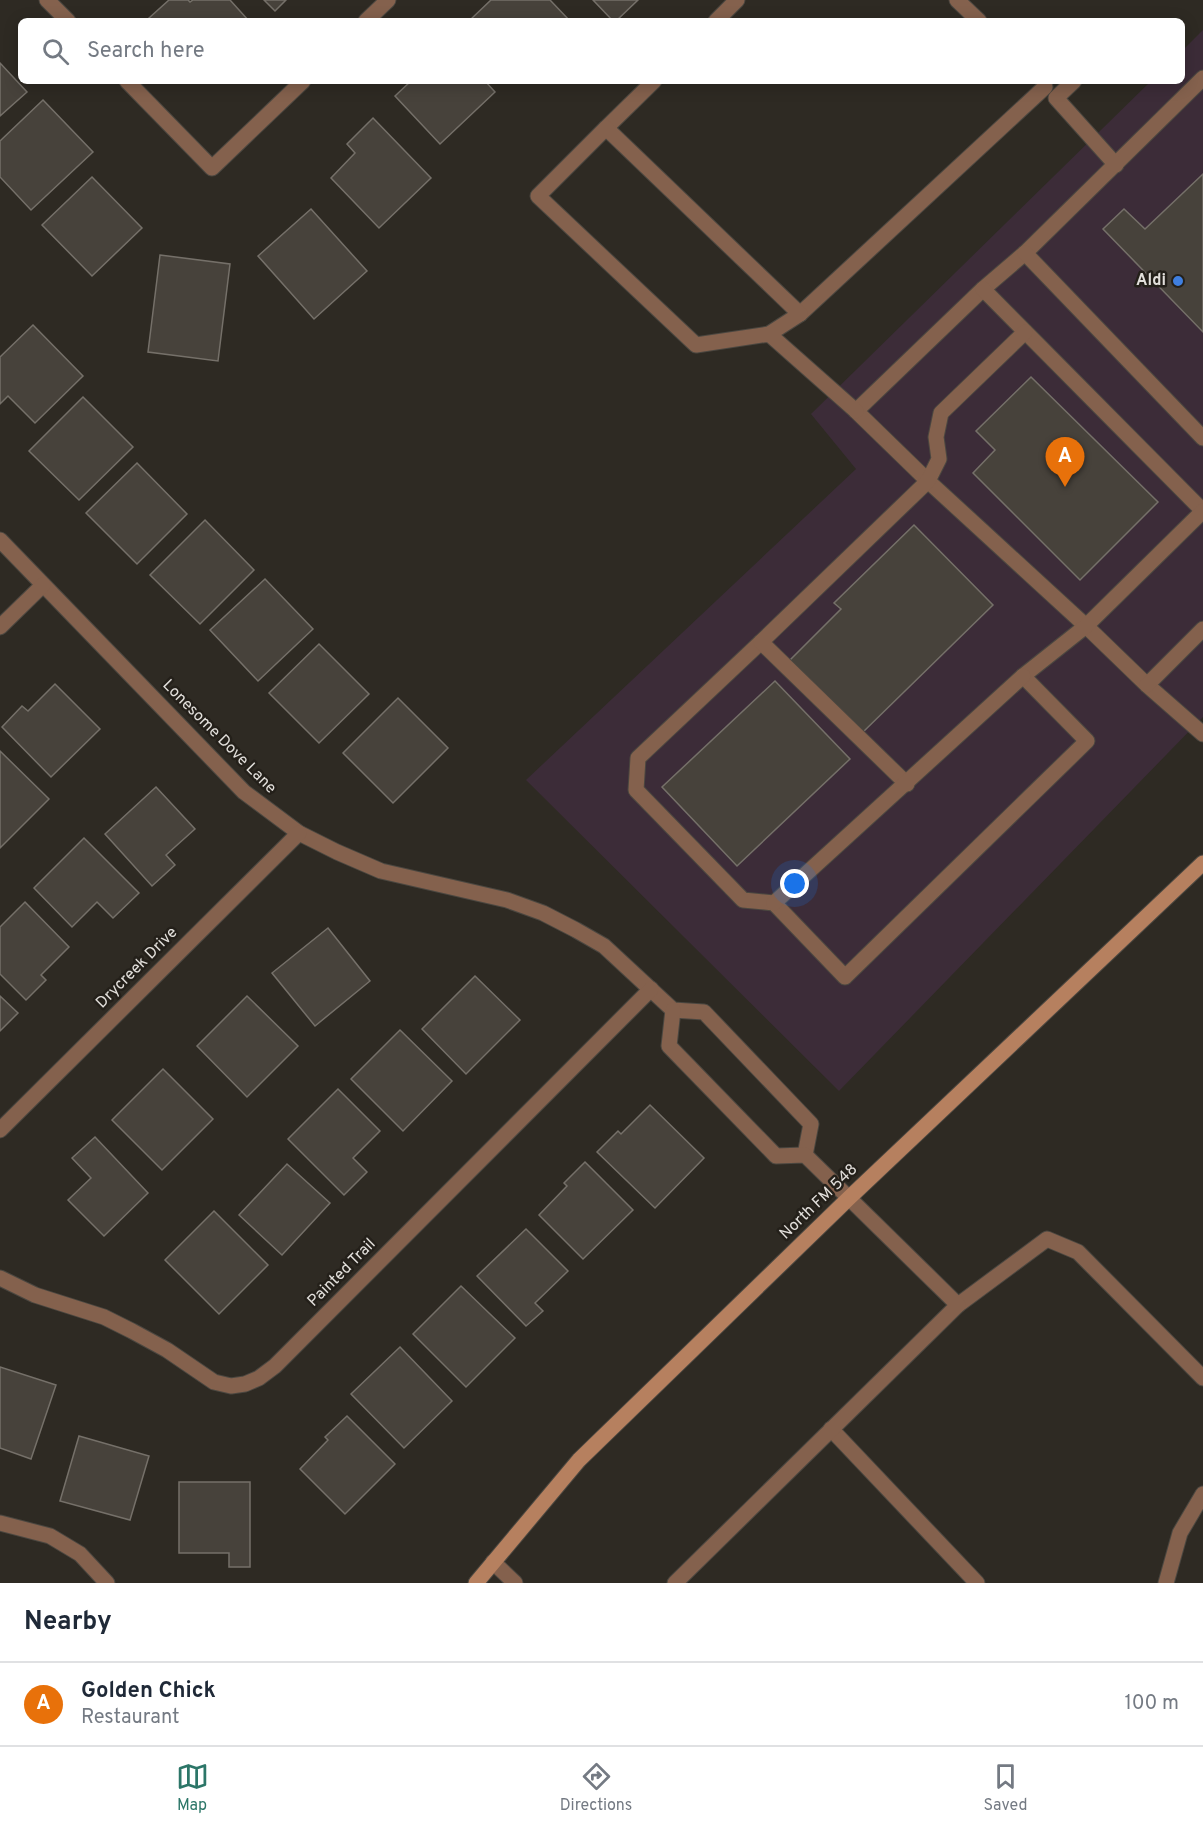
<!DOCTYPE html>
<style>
body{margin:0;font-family:Overpass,sans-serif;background:#f6f6f7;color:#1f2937}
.you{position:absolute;left:795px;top:884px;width:21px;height:21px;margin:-15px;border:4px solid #fff;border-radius:50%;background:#1a73e8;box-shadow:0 0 0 9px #1a73e833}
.badge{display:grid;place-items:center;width:39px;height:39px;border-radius:50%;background:#2c7668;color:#fff;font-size:20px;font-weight:700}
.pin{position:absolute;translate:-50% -50px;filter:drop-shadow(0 2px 3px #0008)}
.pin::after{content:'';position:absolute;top:32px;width:21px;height:18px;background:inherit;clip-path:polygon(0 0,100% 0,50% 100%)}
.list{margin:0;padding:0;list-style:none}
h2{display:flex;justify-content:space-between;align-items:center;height:78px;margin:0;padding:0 24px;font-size:26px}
h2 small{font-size:20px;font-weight:400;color:#747a83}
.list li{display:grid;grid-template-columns:39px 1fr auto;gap:18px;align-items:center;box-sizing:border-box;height:84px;padding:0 24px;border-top:2px solid #e0e1e3}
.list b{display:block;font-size:22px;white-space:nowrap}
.list p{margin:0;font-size:20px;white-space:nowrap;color:#747a83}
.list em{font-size:20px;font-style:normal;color:#747a83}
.icon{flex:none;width:33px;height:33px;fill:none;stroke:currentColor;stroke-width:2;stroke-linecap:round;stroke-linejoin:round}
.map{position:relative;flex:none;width:1203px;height:1583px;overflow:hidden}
.search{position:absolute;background:#fff;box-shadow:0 3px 15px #0003;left:18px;right:18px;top:18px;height:66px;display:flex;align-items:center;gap:15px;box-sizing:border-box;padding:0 21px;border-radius:9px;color:#747a83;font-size:22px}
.sheet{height:162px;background:#fff}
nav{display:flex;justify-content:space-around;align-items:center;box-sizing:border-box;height:84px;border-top:2px solid #e0e1e3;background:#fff;font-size:16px;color:#747a83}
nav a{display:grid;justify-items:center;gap:3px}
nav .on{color:#2c7668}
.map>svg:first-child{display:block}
.commercial{fill:#3c2c38}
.building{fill:#47423b;stroke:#757069;stroke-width:1.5}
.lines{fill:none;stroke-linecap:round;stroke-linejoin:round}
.service-casing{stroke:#4b4740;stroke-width:17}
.minor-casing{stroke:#4b4740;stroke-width:17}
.secondary-casing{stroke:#4b4740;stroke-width:17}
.service{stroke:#84614d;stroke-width:15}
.minor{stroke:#84614d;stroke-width:15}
.secondary{stroke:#b6805f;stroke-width:15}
.shop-dot{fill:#3f7fe0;stroke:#24201a;stroke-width:2}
.labels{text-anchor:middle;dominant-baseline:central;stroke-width:5;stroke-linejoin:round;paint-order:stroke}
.poi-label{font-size:16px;font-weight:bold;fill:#e2dfdb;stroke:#24201a;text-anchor:end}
.street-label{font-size:16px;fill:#e2dfdb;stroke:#24201a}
</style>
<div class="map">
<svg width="1203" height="1583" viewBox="0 0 1203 1583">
<rect width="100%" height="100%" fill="#2e2a23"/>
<!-- commercial -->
<path class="commercial" d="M1203,30V717L839,1091L526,780L856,469L811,414L1151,81H1182V51Z"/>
<!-- building -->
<g class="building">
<path d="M169,0H188L190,2L193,0H230L249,21H152L149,18Z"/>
<path d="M264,0H286L275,11Z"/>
<path d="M491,0H550L570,21H471L470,20Z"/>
<path d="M593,0H638L616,21H613Z"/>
<path d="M0,63L27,92L0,116Z"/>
<path d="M411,81H485L495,92L440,144L395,96Z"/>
<path d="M43,100L93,152L31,210L0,177V141Z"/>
<path d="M373,118L431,178L379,228L331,178L355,153L347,144Z"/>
<path d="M1203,174V332L1103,229L1124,209L1145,229Z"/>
<path d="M92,177L142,228L92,276L42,225Z"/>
<path d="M311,209L367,271L314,319L258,256Z"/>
<path d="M160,255L230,264L218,361L148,352Z"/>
<path d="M33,325L83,376L35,423L8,396L0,404V357Z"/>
<path d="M1031,377L1158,502L1080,580L973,473L995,450L976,431Z"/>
<path d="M83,397L133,447L79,500L29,451Z"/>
<path d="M137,463L187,514L137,564L86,513Z"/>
<path d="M205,520L254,570L200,624L150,575Z"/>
<path d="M914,525L993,605L861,734L789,661L841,609L834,603Z"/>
<path d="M265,579L313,629L258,681L210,630Z"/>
<path d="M319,644L369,694L319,743L269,693Z"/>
<path d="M775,681L850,759L737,866L662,787Z"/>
<path d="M55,684L100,729L51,777L2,727L22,706L28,711Z"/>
<path d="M398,698L448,748L393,803L343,753Z"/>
<path d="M0,751L49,799L0,848Z"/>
<path d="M156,787L195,829L166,855L175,865L152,886L105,834Z"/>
<path d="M84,838L139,893L113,918L97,902L72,927L34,888Z"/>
<path d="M25,902L69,947L41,975L46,980L26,1000L0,974V927Z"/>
<path d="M328,928L370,981L315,1026L272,973Z"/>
<path d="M475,976L520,1020L466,1074L422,1029Z"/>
<path d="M0,996L18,1013L0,1031Z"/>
<path d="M247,996L298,1046L247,1097L197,1046Z"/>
<path d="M400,1030L452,1081L403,1131L351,1079Z"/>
<path d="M163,1069L213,1119L162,1170L112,1120Z"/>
<path d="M338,1089L380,1131L353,1158L367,1172L344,1195L288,1139Z"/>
<path d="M650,1105L704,1158L655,1208L597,1152L618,1131L621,1134Z"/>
<path d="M95,1137L148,1193L104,1236L68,1200L91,1178L72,1158Z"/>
<path d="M585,1162L633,1210L583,1259L539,1215L567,1186L564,1183Z"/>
<path d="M287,1164L330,1203L282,1255L239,1215Z"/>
<path d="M214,1211L268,1265L219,1314L165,1260Z"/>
<path d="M526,1229L568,1271L535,1303L543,1311L526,1326L477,1276Z"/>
<path d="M461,1286L515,1338L466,1387L413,1334Z"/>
<path d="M400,1347L452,1401L404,1448L351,1394Z"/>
<path d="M0,1367L56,1385L31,1459L0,1448Z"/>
<path d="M347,1416L395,1464L345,1514L300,1469L328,1440L325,1437Z"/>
<path d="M79,1436L149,1456L130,1520L60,1501Z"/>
<path d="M179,1482H250V1567H229V1553H179Z"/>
</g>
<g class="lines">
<!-- service casing -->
<g class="service-casing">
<g id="service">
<path d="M957,0L979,21"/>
<path d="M716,21L737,0"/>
<path d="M1203,78L1025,253L983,289L856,411L928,481L1086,626L1147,685L1203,734"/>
<path d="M1074,81L1056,98L1116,165"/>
<path d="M606,128L654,81"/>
<path d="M1025,253L1203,438"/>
<path d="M983,289L1203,511"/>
<path d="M800,314L1045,87"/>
<path d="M769,334L696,345L538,196L606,128L800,314L769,334L856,411"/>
<path d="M761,642L638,758L636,790L743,900L774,903L845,977L1087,741L1023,676L1086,626L1203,511"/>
<path d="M1147,685L1203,629"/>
<path d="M907,784L761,642L928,481L939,459L936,437L941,413L1025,332"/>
<path d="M774,903L1023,676"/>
<path d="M958,1305L1047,1239L1078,1252L1203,1378"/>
<path d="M831,1429L977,1583"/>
<path d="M0,1523L50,1536L80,1554L107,1583"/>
<path d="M493,1562L515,1583"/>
<path d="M675,1583L958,1305L849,1198"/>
<path d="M1166,1583L1180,1533L1203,1494"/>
</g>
</g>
<!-- minor casing -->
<g class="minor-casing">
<g id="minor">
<path d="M47,0L68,21"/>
<path d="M366,21L388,0"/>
<path d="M127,81L212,168L303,81"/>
<path d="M0,540L244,792L299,833L337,852L381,871L507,900L543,913L576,930L604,946L673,1010L704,1012L811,1124L805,1155"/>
<path d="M0,627L43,585"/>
<path d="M673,1010L669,1046L776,1156L805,1155L849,1198"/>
<path d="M0,1130L299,833"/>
<path d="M0,1278L35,1295L104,1317L132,1331L167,1350L214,1382L231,1386L245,1384L259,1378L275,1366L651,989"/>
</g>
</g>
<!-- secondary casing -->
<g class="secondary-casing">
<path id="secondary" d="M476,1583L579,1460L849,1198L1203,863"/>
</g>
<!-- service -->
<use href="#service" class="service"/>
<!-- minor -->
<use href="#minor" class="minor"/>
<!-- secondary -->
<use href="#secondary" class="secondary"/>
</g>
<!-- markers -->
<circle class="shop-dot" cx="1178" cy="281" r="6"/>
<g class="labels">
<!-- poi labels -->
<g class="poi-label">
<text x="1166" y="281">Aldi</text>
</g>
<!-- street labels -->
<g class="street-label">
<text transform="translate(219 737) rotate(45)">Lonesome Dove Lane</text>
<text transform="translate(137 968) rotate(-45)">Drycreek Drive</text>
<text transform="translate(819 1202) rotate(-44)">North FM 548</text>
<text transform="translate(342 1273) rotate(-45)">Painted Trail</text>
</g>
</g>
</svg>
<div class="you"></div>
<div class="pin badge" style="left:1065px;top:487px;background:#e8710a">A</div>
<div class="search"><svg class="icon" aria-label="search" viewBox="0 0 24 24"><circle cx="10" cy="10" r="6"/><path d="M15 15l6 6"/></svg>Search here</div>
</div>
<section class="sheet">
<h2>Nearby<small></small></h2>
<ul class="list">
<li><span class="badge" style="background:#e8710a">A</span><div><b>Golden Chick</b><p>Restaurant</p></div><em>100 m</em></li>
</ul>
</section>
<nav>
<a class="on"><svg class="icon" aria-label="map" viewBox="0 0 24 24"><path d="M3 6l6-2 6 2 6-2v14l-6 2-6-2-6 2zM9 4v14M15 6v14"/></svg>Map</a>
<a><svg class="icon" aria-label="directions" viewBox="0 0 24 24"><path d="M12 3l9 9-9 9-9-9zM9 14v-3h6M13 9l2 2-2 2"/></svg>Directions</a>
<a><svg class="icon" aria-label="saved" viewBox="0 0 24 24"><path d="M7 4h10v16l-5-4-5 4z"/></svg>Saved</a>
</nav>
